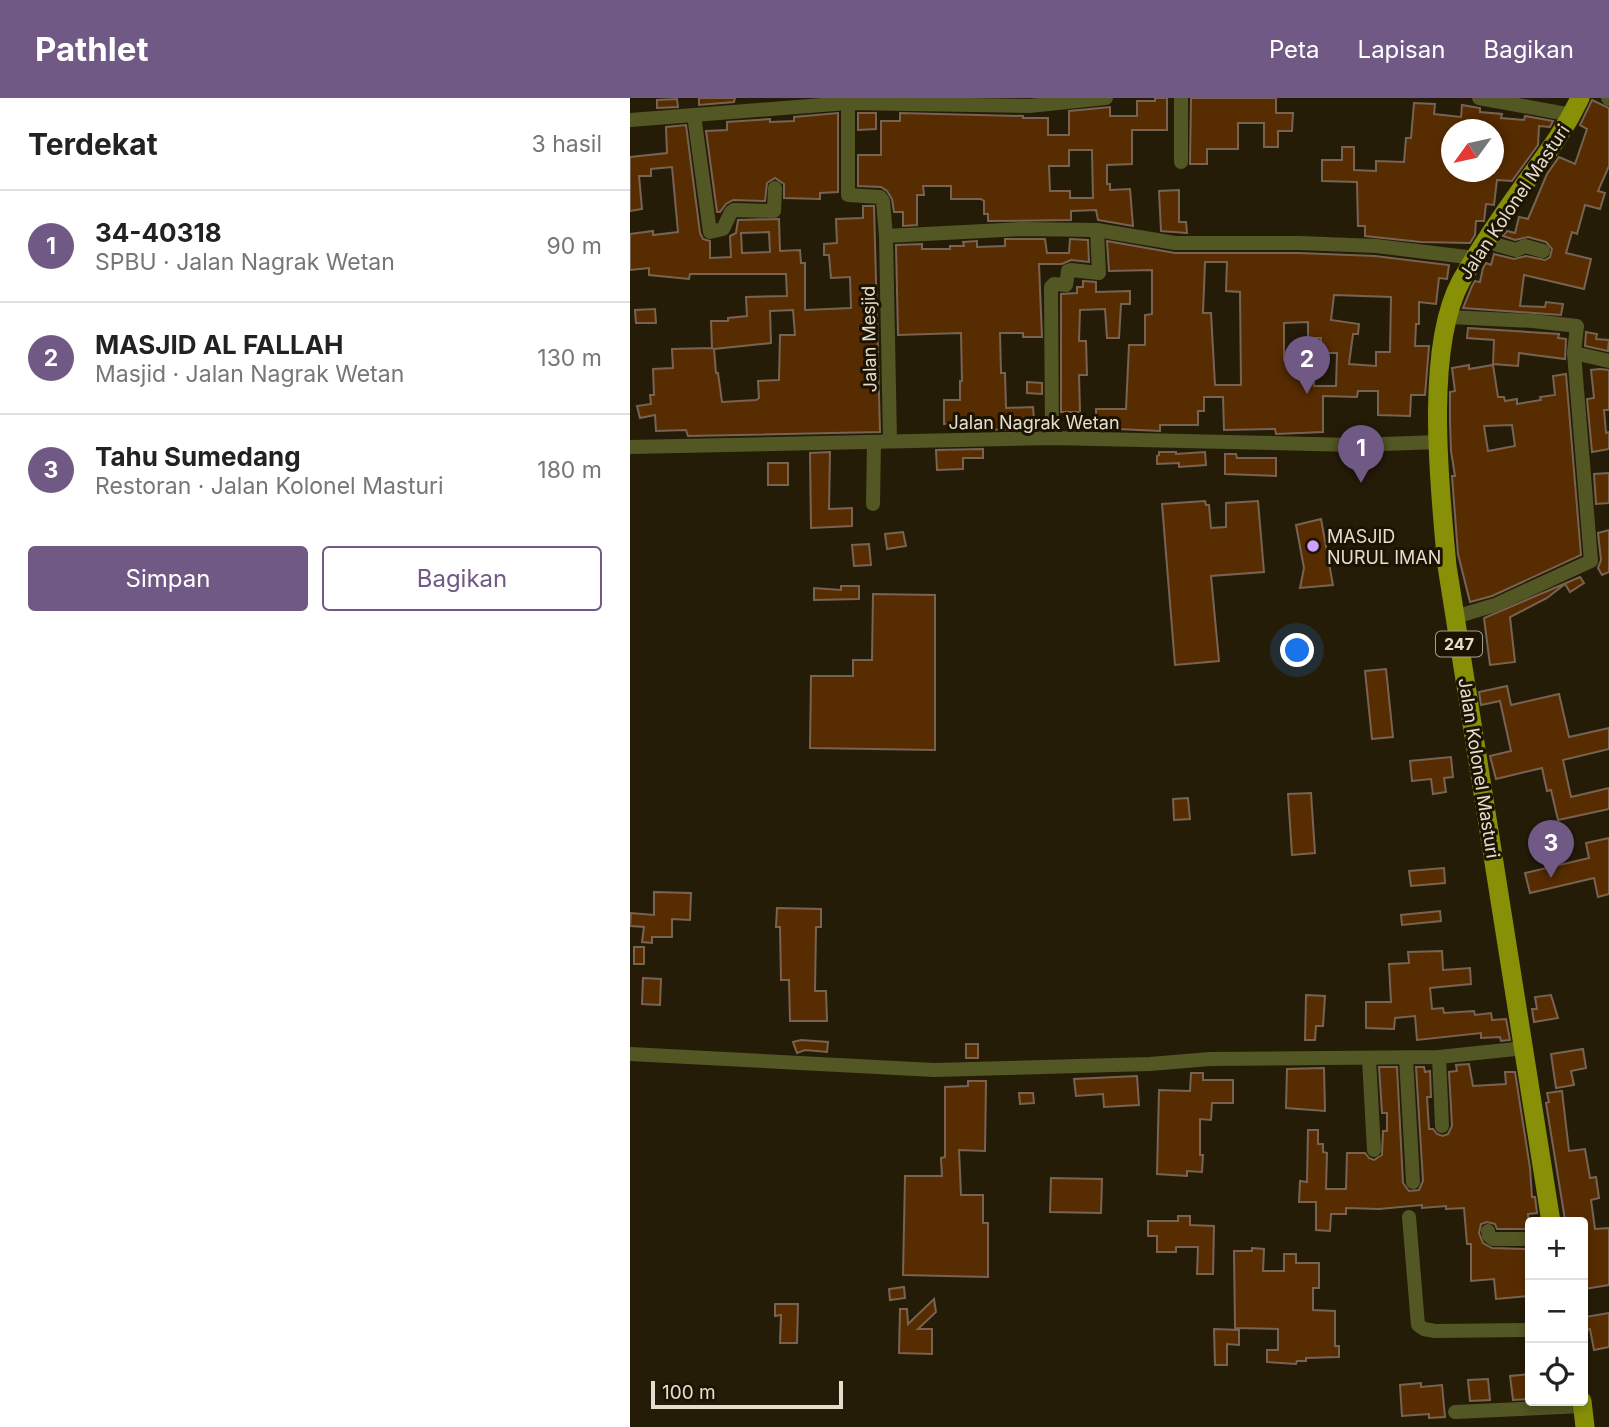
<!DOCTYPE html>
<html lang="id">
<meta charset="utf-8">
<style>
body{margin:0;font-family:Inter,sans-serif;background:#f6f6f6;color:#222}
.controls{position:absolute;right:21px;bottom:21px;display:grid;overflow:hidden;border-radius:7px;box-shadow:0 4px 10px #0003}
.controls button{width:63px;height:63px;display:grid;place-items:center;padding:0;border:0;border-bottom:2px solid #e0e0e0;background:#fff;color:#222;font:35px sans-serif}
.compass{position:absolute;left:811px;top:21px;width:63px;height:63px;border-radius:50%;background:#fff;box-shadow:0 4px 10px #0003;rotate:237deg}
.scale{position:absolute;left:21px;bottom:18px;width:192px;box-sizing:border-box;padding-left:7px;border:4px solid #e4ded1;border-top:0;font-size:19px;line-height:24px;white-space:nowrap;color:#e4ded1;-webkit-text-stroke:5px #1c1301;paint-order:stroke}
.you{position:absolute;left:668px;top:553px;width:24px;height:24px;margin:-18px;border:5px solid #fff;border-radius:50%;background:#1a73e8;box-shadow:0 0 0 10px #1a73e833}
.badge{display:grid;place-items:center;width:46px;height:46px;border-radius:50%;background:#715985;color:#fff;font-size:23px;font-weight:700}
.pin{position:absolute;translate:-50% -58px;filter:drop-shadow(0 2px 4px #0008)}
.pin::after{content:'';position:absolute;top:37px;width:24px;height:21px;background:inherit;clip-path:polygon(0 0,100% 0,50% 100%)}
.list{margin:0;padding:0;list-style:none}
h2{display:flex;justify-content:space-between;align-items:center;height:91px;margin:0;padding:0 28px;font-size:30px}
h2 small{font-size:23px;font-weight:400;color:#767676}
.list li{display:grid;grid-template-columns:46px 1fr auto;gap:21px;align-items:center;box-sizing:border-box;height:112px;padding:0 28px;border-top:2px solid #e0e0e0}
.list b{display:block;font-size:26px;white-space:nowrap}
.list p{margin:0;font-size:23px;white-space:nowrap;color:#767676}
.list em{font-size:23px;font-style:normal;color:#767676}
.actions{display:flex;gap:14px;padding:21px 28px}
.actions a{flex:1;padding:16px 0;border:2px solid #715985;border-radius:7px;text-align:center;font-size:24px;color:#715985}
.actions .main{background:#715985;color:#fff}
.icon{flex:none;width:38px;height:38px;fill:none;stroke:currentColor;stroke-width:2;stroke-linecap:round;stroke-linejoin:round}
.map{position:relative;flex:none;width:979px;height:1329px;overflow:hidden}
header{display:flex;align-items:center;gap:42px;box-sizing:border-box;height:98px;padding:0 35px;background:#715985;color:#fff}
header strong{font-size:33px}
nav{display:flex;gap:38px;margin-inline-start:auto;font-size:24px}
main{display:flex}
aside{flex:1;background:#fff}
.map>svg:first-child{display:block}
.building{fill:#572c00;stroke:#786353;stroke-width:2;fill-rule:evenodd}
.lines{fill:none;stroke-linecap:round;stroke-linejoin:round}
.minor{stroke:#525724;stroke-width:14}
.primary{stroke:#889008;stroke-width:19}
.poi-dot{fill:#d19dfe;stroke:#1c1301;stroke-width:2.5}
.labels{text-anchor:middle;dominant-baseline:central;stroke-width:6;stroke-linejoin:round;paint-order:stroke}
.shield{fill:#1c1301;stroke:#a8a193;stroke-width:2}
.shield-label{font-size:16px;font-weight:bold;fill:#e4ded1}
.street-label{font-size:18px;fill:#e4ded1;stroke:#1c1301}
.poi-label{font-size:18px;fill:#e4ded1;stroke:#1c1301;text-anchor:start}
</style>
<header>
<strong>Pathlet</strong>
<nav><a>Peta</a><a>Lapisan</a><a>Bagikan</a></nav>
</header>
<main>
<aside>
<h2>Terdekat<small>3 hasil</small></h2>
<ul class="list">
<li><span class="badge">1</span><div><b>34-40318</b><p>SPBU · Jalan Nagrak Wetan</p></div><em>90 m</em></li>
<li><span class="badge">2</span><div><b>MASJID AL FALLAH</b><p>Masjid · Jalan Nagrak Wetan</p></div><em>130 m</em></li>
<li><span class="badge">3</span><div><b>Tahu Sumedang</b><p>Restoran · Jalan Kolonel Masturi</p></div><em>180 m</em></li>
</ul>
<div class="actions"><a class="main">Simpan</a><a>Bagikan</a></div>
</aside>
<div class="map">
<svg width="979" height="1329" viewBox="0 0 979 1329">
<rect width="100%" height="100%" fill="#251c08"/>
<!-- building -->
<g class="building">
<path d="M69,0H105L104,4L69,7Z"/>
<path d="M525,0H537V32H502V66L477,67V86H480V92L500,91L503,128L468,122L466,112L441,113V122L358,123V116H354V103L351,101H321V88H293L294,97H287V127L273,128V114H264L262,101L257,93L251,89L228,88V57H251V23H270V15L393,18V20H418V37H439V13L480,9V18H507V3H525ZM439,52H462L463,100H440V93H420L419,68H439Z"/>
<path d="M561,0H646V15H663L662,33H648V49H634V25H608V51H577V66H560Z"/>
<path d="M47,1L48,9L27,10V2Z"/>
<path d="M962,2L979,10V68L968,93L975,95L970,111L955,107L947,136L942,134L936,155L961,161L954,191L894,177L890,208L915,209L916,204L933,206L931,217L833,210L842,188L845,183L850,184L853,170L856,165L861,167L864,156L884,161L896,158L915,162L920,159L922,151L916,144L898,139L885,142L873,138L877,133L885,135L889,119L898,121L917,76L929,59L945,66L957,31L950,27Z"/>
<path d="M784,5L805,6L804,16L831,19L832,7L850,10V14L872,16L871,20L894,22L895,18L923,23L920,29L909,28L908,47L882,83L867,82L864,107L856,106L854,123H846L845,137L840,145L791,144L735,138V128H728L727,84L692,83V62H712V49H724V72L746,73V63L774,64L776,40H781ZM822,32H864V75L822,74Z"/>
<path d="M208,15V94L190,95V101L154,100V86L145,80L137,85L135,103L103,102L96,106L90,114H87L76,33L97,32V24L140,21V24L164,23V19Z"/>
<path d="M228,15H246V31L228,32Z"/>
<path d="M56,27L70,135L73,141L80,143V160L101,159L100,138L106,135L108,122L149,121L150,153L170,152L171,165H175V212L221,210L220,179L201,180L199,157H194V146L207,145L206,121L233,120V108H244L250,334L58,338L56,332L26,333L25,317L10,320L7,308L21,306L20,297H24L23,271L43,270L42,251L82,250L81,223H98V220L117,218L116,199L157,198L156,176H60L59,181L19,177V170L0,172V136L23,133V137L48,134L42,69L21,71V78H9L12,111L0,113V59L37,55L36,29ZM139,134L140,154L112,155L111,135ZM163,212L165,237H150L149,282L128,283L129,300L126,302L92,304L88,275H86L84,251L141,245L140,213Z"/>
<path d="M549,92V124H556L557,135L531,133L529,93Z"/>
<path d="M375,141H415L417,155H439L440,141L458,142L459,164L441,162L432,166H409L412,239H393V235H370L371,275H375L376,310L403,309L404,322H400L401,331L337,332L333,331L332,325L314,326V302H330V283H332L331,235L268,237L266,147L292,146V151H320V148H334L333,144L347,143V149L375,148Z"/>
<path d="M477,143L545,155H669L745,158L819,167L817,181L809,180L806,206L789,204V226H786L785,248H799L795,297H781L780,318L748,317V293H728L727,299L693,298V334L646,336L645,331L594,332L593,299H574V313H568V327H530V333L466,330V311H496L499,247H515V217L522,216V172L479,173ZM575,164H597L596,193L610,194L611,287H585L581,215H573ZM704,197L761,199L760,254H746V268L719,266L723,236H728L729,226L701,222ZM678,224V240H691V255H707L706,288H684V265L654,262V225Z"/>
<path d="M453,183L466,184V194L500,193V206H491L489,240H477L475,211L450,212L449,243H456L457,277H449L450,314H431V196L447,195V189H453Z"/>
<path d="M25,211L26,225H6L5,212Z"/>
<path d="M838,230L929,236L928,240L936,241L935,261L889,255L888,268L863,266L864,242L837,240Z"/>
<path d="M956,234L967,236L966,241L979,242L978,253L955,248Z"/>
<path d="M839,267V271L863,267L868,299H874L875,303L887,301V306L911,302L910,299L925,297L923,278L936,276L951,457L862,498L840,504L828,456L822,378H825L821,353L820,322V294L825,293L822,270ZM882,327L885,348L858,353L854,328Z"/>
<path d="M970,271L979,272V312H974L976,335L979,334V351L962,354L957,301L964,300L961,272Z"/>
<path d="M397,284L412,285V296L397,295Z"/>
<path d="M353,351V360H333V371L307,372L306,352Z"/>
<path d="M200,354L199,411L222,410V428L181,430L180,355Z"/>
<path d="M529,354H546V356L575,354L576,367L549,369V365L527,366V358L529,357Z"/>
<path d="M595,356H606L607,360H646V378L595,376Z"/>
<rect x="138" y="365" width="20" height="22"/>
<path d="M979,375V405L966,406L964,376Z"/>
<path d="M575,403L576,407H579L581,430L596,429V405L628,403L634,474L581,478L589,563L545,567L532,406Z"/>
<path d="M691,421L703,487L670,490L674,470L666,427Z"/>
<path d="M979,432V474L972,477L968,470L971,462L968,435Z"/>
<path d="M273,434L276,448L257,451L255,436Z"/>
<path d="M239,446L241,467L224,468L222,447Z"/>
<path d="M950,479L954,485L940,494L935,486L917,500L880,519L885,564L860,567L854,520Z"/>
<path d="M211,488H229V501L184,502V490L211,492Z"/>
<path d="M243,496L305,497V652L180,650L181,578H223V562H242Z"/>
<path d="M756,571L763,639L742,641L735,573Z"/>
<path d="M877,588L881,607L929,596L939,639L979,630V651L933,662L941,699L979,690V711L928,722L921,692L917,693L912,670L866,681L860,658L881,653L870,603L851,607L849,594Z"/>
<path d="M821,659L823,679L814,680L816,694L803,696L801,681L782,683L780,663Z"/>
<path d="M681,695L685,755L662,757L658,696Z"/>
<path d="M558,700L560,721L544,722L543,701Z"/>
<path d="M979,740V796L968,799L964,780L900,795L895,775L959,760L956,745Z"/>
<path d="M814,770L815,785L781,788L779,773Z"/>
<path d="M24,794L61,795L60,822L42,821V839H22V845L12,844L14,829L0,828L1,815L24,817Z"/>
<path d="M147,810L191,811V829H186L185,893H196L197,923H160L159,882H151L150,829H146Z"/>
<path d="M810,813L811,823L772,827L771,817Z"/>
<rect x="4" y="849" width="10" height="17"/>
<path d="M812,853L813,872L840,870L841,886L800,890L802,911L813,910L814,915L844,913L845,917L861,915L862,922L876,921L880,942L871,943L870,939L851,940V935L787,942L785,918L765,920L764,931L736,930V904H761L759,866L779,865L778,854Z"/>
<path d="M13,880L31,881L30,907L12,906Z"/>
<path d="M676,897L695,898L693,928H686L685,942H675Z"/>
<path d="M921,897L928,920L904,924L902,911H907L905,899Z"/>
<path d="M171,942L198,944L197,954L175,952L167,955L163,944Z"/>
<rect x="336" y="946" width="12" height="14"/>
<path d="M953,951L956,970L941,973L944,987L926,990L921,956Z"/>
<path d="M839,966L843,988L876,986L875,974H885L900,1070L902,1099H905L907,1115L898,1116L899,1131H867L865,1126L857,1124L851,1126L849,1135L853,1145L862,1150L900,1151V1198L866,1201L864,1181L841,1183V1146H837L834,1110L816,1111V1108L792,1110V1107L749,1111L716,1110V1116H701L700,1133L686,1132V1104H669L670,1083L677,1084L678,1032H688V1046H693V1054L697,1055L696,1091H716L717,1055H735L739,1060L744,1062L752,1057L753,1033H757V1015H752L749,969H767L773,1085L779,1093L789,1092L793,1083L786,969H794L795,974L800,973L801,999H797L799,1031H803L807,1036L813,1038L818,1036L822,1028L819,974L827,973L826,967Z"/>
<path d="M694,970L695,1013L656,1010L657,971Z"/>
<path d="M561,975H573V982H603V1005H582L581,1022L570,1021V1057H573L572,1074L557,1073V1078L527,1076L529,992L560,993Z"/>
<path d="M507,978L509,1007L474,1009L473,996L446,998L444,981Z"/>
<path d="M338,983H356L355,1053L329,1052L331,1097H353V1125H358V1179L273,1177L275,1078H312L311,1060L315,1059V989L338,988Z"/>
<path d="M932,993L939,1053L955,1051L960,1080L966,1079L969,1100L961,1102L965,1131L979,1130V1187L954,1191L953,1124H943V1121L935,1122L916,1005L919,1004L917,995Z"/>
<path d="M389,995H403L404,1005L390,1006Z"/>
<path d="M421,1080L472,1081L471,1115L420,1114Z"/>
<path d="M548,1118H560V1127L584,1128L583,1176H567L568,1149H546V1154H527V1138H518V1123H548Z"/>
<path d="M622,1150L634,1151L633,1173H654V1156H666V1165H689V1190H683V1212L705,1213V1248H709V1259L676,1260V1263H667L666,1266L637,1264V1252H648V1231L605,1230L604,1153H622Z"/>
<path d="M274,1189L275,1200L260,1202L259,1191Z"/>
<path d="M304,1201L306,1214L288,1231H302V1256L269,1255L270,1211H277L278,1226Z"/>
<path d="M145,1206H168L167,1245H150L151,1217L145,1218Z"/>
<path d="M979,1215V1249L964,1252L960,1231L957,1232L955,1219Z"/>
<path d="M584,1231L609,1232V1247L597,1246V1267H585Z"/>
<path d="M900,1276V1301L883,1302L880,1278Z"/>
<path d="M858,1281L860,1302L840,1303L838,1282Z"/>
<path d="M791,1285V1289L812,1287L815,1319L799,1320V1316L772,1318L770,1287Z"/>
</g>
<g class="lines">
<!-- minor -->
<g class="minor">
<path d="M849,0L942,17"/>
<path d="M978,0L979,1"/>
<path d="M218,5V97L250,99L253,103L256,138L260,342"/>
<path d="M64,17L80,134L93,131L101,114L104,112L144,113L145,90"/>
<path d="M0,22L218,5L399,8L476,0"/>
<path d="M551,64V0"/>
<path d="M256,138L391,131L467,132L545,145H669L746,148L845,160"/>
<path d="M857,144L886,152L895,148L913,153"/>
<path d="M819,219L903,223L947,228L944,255L961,463L865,507L825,519"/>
<path d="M944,255L979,263"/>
<path d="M422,340L421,189L424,186L436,187L438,173L441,172L469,175L467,132"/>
<path d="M0,349L422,340L725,347L809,344"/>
<path d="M243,406L244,344"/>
<path d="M0,956L304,972L520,966L580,961L809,959L895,950"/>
<path d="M809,959L812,1028"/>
<path d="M776,960L783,1084"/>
<path d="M739,961L744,1052"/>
<path d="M779,1119L788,1227L794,1231L805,1233L900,1232"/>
<path d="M858,1133L859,1138L863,1141H900"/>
<path d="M825,1314L953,1308"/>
</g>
<!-- primary -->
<g class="primary">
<path d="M921,1124L817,468C810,392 794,251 831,183C848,153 869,122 889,94C913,60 932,38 950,0"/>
<path d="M952,1303L955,1329"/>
</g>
</g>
<!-- markers -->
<circle class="poi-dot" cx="683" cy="448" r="7"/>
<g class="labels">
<!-- shield labels -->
<rect class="shield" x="806" y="533.5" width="46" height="25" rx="5"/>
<g class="shield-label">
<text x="829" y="546">247</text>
</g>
<!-- street labels -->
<g class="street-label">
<text transform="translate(884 104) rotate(-56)">Jalan Kolonel Masturi</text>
<text transform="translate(239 241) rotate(-91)">Jalan Mesjid</text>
<text x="404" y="324">Jalan Nagrak Wetan</text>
<text transform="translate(849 670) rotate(81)">Jalan Kolonel Masturi</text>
</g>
<!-- poi labels -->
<g class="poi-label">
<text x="697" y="438">MASJID<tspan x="697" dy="21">NURUL IMAN</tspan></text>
</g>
</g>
</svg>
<div class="controls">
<button>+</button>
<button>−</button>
<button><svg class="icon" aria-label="locate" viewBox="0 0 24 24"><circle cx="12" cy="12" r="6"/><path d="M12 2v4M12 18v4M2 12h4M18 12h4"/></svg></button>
</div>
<svg class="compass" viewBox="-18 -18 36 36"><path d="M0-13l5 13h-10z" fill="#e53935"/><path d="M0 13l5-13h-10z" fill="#767676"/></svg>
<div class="scale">100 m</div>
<div class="you"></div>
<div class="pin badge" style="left:731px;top:385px">1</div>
<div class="pin badge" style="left:677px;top:296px">2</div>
<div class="pin badge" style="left:921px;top:780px">3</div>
</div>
</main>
